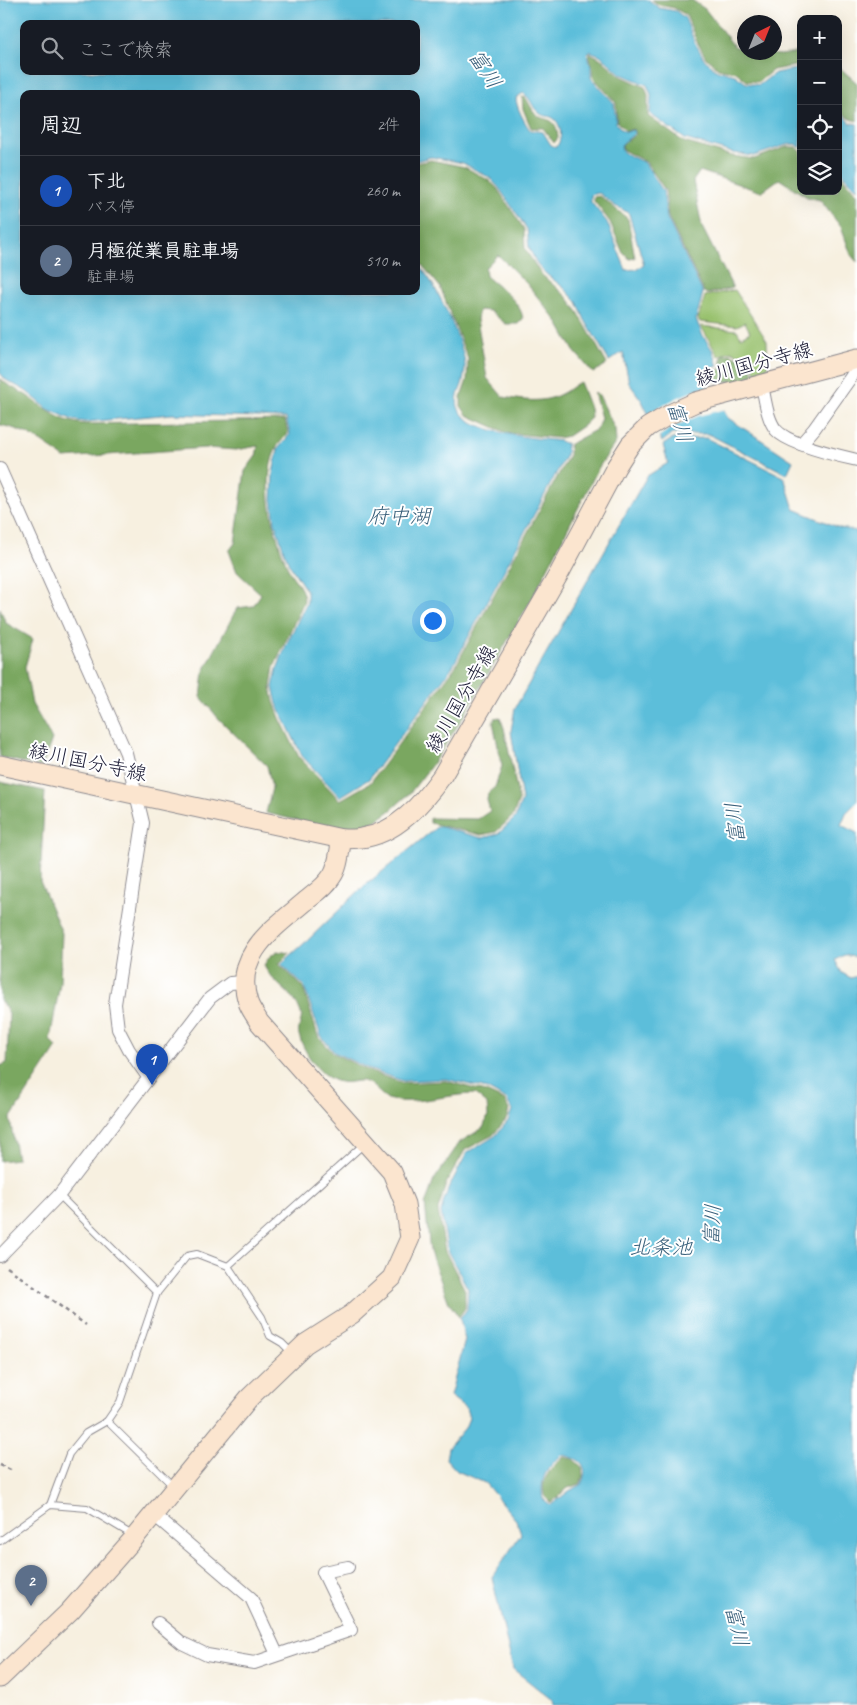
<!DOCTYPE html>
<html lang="ja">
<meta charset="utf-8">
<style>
body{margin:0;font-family:Caveat,"Klee One",sans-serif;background:#242831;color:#f1f3f6}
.controls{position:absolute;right:15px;top:15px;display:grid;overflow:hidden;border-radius:10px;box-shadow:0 5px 20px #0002}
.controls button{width:45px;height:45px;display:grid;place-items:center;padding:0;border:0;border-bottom:1px solid #363941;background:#171b24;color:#f1f3f6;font:25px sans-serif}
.compass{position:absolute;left:737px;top:15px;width:45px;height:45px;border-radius:50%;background:#171b24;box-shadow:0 5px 20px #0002;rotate:43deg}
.you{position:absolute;left:432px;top:620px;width:18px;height:18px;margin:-12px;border:4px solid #fff;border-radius:50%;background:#1a73e8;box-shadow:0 0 0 8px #1a73e833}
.badge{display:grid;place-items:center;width:32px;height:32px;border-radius:50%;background:#2563eb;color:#fff;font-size:16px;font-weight:700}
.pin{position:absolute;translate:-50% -41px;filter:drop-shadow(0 1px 2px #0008)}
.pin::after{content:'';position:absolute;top:26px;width:18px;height:15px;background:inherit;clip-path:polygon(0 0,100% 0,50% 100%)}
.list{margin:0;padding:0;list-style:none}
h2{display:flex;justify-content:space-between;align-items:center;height:65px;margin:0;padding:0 20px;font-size:21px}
h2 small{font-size:16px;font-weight:400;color:#9ea1a6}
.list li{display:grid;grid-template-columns:32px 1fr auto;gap:15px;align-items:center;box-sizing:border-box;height:70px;padding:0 20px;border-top:1px solid #363941}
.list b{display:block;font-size:19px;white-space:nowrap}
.list p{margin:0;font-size:16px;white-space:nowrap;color:#9ea1a6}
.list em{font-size:16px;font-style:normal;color:#9ea1a6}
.icon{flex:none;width:28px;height:28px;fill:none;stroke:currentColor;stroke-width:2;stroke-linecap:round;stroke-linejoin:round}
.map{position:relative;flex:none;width:857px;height:1705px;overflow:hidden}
.search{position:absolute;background:#171b24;box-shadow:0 5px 20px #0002;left:20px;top:20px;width:400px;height:55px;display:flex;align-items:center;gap:12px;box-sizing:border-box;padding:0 18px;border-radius:10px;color:#9ea1a6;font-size:19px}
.panel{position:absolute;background:#171b24;box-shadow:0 5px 20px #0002;left:20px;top:90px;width:400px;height:205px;border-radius:10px}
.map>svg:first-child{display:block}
.green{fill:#98c16d;stroke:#5d7254}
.forest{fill:#7aa760;stroke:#4e644e}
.water{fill:#5bbeda;stroke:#3e708a;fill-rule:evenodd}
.pier{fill:#f7f0e0}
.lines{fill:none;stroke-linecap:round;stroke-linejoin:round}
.lane-casing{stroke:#8c898e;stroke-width:8}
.street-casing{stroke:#8c898e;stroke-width:14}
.secondary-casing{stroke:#8c898e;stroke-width:21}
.path{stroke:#8c898e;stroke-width:2.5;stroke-dasharray:4 4;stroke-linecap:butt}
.lane{stroke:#fff;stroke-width:6}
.street{stroke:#fff;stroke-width:12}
.secondary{stroke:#fbe5cf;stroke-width:19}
.labels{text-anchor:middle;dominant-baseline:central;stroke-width:4;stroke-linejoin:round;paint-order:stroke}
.street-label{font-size:20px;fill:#22223b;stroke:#fff}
.water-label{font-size:21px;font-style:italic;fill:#39607b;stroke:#fff}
</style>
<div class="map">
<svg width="857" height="1705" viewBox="0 0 857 1705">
<rect width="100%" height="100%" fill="#fff"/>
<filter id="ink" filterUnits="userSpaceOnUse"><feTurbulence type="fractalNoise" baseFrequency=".02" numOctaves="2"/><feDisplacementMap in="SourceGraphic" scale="10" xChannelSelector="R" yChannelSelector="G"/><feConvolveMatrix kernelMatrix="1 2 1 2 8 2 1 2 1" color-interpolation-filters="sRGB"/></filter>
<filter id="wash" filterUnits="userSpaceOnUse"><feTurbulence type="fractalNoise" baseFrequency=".0096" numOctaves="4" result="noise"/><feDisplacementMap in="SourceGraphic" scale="20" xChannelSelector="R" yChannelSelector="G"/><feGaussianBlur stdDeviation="1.12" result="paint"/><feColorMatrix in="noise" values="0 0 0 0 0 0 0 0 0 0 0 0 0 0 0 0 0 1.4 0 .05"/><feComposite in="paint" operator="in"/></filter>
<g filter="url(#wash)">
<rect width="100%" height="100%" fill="#f7f0e0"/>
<!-- green -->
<path class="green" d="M735,290L767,341L768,374L758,376L749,360L731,351L718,356L701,326L737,330L741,337L750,332L745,322L737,326L700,322L698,319L705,296Z"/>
<!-- forest -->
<g class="forest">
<path d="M652,0H692L705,9L734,46L744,51V52L781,55L801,52V65L773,70L758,82L747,81L736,72L718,68L706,58L697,42L686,15L674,8L659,5Z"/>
<path d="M590,53L600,58L621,76L645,87L648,95V116L684,142L732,156L754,159L786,147H796L801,151V191H838V172L840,174L857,193V262L851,255L841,227L820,200L807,197L779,179L761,192L700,171L693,181L702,227L733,288L707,294L704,292L668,217L665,190L646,162L623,150L622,145L636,134L633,129L626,131L617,122L616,103L593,77L592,65L589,54Z"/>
<path d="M838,66L857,83V121C832,116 838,84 838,66Z"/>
<path d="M522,97L526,98C529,103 531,108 535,113C545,124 556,113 558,138L554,143L543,128H531L523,109Z"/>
<path d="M431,160L465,167L488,180L497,188L524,229L525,249L541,274L567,297L578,312L607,364L593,373L574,351L557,321L527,284L498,255L485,268L486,276C499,288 521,301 523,319L518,324H506L490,311L479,310L477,319L487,378L503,397C522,400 542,404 561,394C568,391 573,385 580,382L590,408L591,418L584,425L568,436L558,438L507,433L467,415L461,406V397L467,380L468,359L440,287L422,265L416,261V163Z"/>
<path d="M600,196L628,219L635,258L630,259L623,253L610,222L594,201V197Z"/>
<path d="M730,354L747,361L756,376L734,382L714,381L710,374L723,368L721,359L723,355Z"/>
<path d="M0,378C7,386 17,389 26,395C48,410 57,421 85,424L285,420L288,433C285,437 281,441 278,445C259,478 274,535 288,568C293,580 304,587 304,601L274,667L271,687L274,702L280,718L299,757L340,800L370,783L455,667L569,455L570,444L597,429L601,418L594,393L599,395L615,429L616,442L599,467L534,595L462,719L431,766L410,793L390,811L376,821L355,828L334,829L266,813L272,788L267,766L218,718L201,697L204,671L237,608L253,606L261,594L237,572L229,551L235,543L245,471L256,456L258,446L236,450L206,448L64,458C43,442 27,430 0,425Z"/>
<path d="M0,608L6,623L33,639L25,667L32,704L52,739L42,767L0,757Z"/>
<path d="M500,717L504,728L519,800L513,816L496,832L481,835L430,823V818L478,819L490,811L487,800L488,793L495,787L502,766L493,722L495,718Z"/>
<path d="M0,782L45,791L40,881L62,933L60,983L50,1040L57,1047L10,1119L17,1159L0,1161V1066L7,1063L9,1013L0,1000Z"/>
<path d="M277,951L290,953L279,964L303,987L318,1036L333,1053L371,1072L403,1083L446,1081L486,1092L505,1101L509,1110L506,1120L493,1135L465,1150L446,1184L438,1210L445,1251L465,1290V1308L459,1317L449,1303L430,1252L425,1204L434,1180L460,1142L483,1128L488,1116L487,1104L475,1094C449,1094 416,1105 391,1100C381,1098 374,1083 363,1081C356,1080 348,1084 340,1082C321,1079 304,1053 299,1035C297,1028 303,1020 301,1013C295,992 271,984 264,965L270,956Z"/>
<path d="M563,1457L573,1459L582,1467L583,1476L580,1484L568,1488L551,1503C533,1487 550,1469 563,1457Z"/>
</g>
<!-- water -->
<g class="water">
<path d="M0,0H649L659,8L676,11L685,18L695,43L705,60L717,70L735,75L746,83L759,85L775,73L801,68V148L796,144L786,145L754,156L733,153L685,139L650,114L651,95L647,85L621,74L600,55L589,51L587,53L591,65V78L614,103L616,123L621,129L626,132L633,130L635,133L621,145L622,151L626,154L645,163L663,191L667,218L703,293L696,319L702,334L713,351L718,366L704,371L700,369L708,389L720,404L728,418L793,461L787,474L708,434H672L662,442L642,401L629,383L623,352L609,361L585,320L577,302L564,288L546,274L538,266L529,248L527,229L499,188L490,178L463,163L431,157L416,161V94H24V291H416V263C432,273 466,348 465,366C465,371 464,376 463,381C461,390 455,396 458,407C467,434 536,438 560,441L567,444L566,455L453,666L369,779L340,797L302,756L277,704L273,687L277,669L287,643L307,602V592L289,564L284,551L275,523L272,499L273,473L278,449L290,434L286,418L172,414L85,422L73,420L48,409L26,391L6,380L0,373ZM24,24H416V71H24ZM523,93C531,98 532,107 538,112C543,117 548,115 553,118C562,124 563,140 556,147L551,145L543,132L530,130C525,123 516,107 516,98ZM599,193L615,206L622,209L629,214L644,265L637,269L626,270L607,222L591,202V195Z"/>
<path d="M838,109L851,123L857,124V189L838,169Z"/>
<path d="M706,438L784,477L794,509L840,528L857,531V802L846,813L841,825L857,833V960L854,957L844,955L835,960L842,973L851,978L857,976V1705H553L552,1700L513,1669L492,1577L521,1534L516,1520L485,1483L457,1471L446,1459L448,1448L465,1428L469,1418L466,1408L450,1396L465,1340L460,1319L467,1309L468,1289L448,1252L441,1212L444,1200L449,1187L467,1153L495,1136L508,1121L512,1110L507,1100L487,1089L446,1079L403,1081L371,1070L334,1052L321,1036L304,986L281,964L309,939L362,888L438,826L482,838L498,834L515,818L522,800L511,731L515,708L647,476L668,463L663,445L672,439ZM562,1455C581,1458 590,1466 581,1485L569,1491L551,1505L543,1499C539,1479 547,1467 562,1455Z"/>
</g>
<!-- pier -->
<path class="pier" d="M710,387L726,409L698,416L673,427L657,438L646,416L661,406L679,397L698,389Z"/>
</g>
<g filter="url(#ink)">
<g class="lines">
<!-- lane casing -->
<g class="lane-casing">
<g id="lane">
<path d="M228,1266L262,1317L270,1336L282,1343L293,1354"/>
<path d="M157,1293L187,1256L197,1254L228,1266L364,1144"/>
<path d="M107,1421L174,1487"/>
<path d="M50,1505L69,1454L86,1433L107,1421L120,1402L157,1293L59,1195"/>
<path d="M0,1541L50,1505L87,1508L134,1536"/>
</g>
</g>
<!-- street casing -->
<g class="street-casing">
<g id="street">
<path d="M762,385C765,399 767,419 776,430C788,444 839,456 857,460"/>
<path d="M801,444L814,429L851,377L855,370L857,360"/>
<path d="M0,469L126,753L143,823L115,1004L118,1029L129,1050L148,1077"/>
<path d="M0,1256L59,1195L210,998L230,983L244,982"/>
<path d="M153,1514L251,1598L277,1654"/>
<path d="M158,1623L182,1643L207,1655L254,1663L351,1630L323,1572L348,1567"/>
</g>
</g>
<!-- secondary casing -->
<g class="secondary-casing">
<g id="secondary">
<path d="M0,765L342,839C348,839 355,839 361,838C396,834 422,804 442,776L560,572L616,467L630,445L648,427L672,413L696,402L857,359"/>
<path d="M0,1678L70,1611L135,1537L249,1398L305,1344L352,1314L392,1278L410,1238L405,1204L392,1172L259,1022C256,1016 250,1009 248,1002C232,954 276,927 307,900C316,893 326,886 332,876C339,866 339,851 342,839"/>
</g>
</g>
<!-- path -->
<g class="path">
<path d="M7,1267L86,1325"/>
<path d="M0,1465L13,1471"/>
</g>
<!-- lane -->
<use href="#lane" class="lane"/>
<!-- street -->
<use href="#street" class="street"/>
<!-- secondary -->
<use href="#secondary" class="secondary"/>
</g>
</g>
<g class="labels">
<!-- street labels -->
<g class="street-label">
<text transform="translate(754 364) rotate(-15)">綾川国分寺線</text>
<text transform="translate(461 699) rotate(-60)">綾川国分寺線</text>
<text transform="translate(88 762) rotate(12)">綾川国分寺線</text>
</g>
<!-- water labels -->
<g class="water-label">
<text transform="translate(485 69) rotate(57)">富川</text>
<text transform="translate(680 422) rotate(74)">富川</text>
<text x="399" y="516">府中湖</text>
<text transform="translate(735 823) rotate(-97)">富川</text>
<text transform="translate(712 1225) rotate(-87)">富川</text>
<text x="661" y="1247">北条池</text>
<text transform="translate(737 1626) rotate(77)">富川</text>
</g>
</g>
</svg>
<div class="controls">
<button>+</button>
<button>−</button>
<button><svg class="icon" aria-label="locate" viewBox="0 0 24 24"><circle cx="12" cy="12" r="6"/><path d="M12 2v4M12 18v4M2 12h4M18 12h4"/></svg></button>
<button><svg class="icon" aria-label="layers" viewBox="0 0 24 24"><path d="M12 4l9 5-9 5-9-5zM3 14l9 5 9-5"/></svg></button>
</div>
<svg class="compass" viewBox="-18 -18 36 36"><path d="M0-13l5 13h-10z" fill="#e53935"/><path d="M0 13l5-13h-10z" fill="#9ea1a6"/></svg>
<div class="you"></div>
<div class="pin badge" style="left:152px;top:1085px;background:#1a4fb4">1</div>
<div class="pin badge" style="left:31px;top:1606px;background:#5c6f8a">2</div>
<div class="search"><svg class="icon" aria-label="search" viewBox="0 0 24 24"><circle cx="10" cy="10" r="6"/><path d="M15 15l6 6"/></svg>ここで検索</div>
<section class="panel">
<h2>周辺<small>2件</small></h2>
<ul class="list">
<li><span class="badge" style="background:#1a4fb4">1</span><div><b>下北</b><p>バス停</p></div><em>260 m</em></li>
<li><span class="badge" style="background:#5c6f8a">2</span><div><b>月極従業員駐車場</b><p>駐車場</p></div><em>510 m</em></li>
</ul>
</section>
</div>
